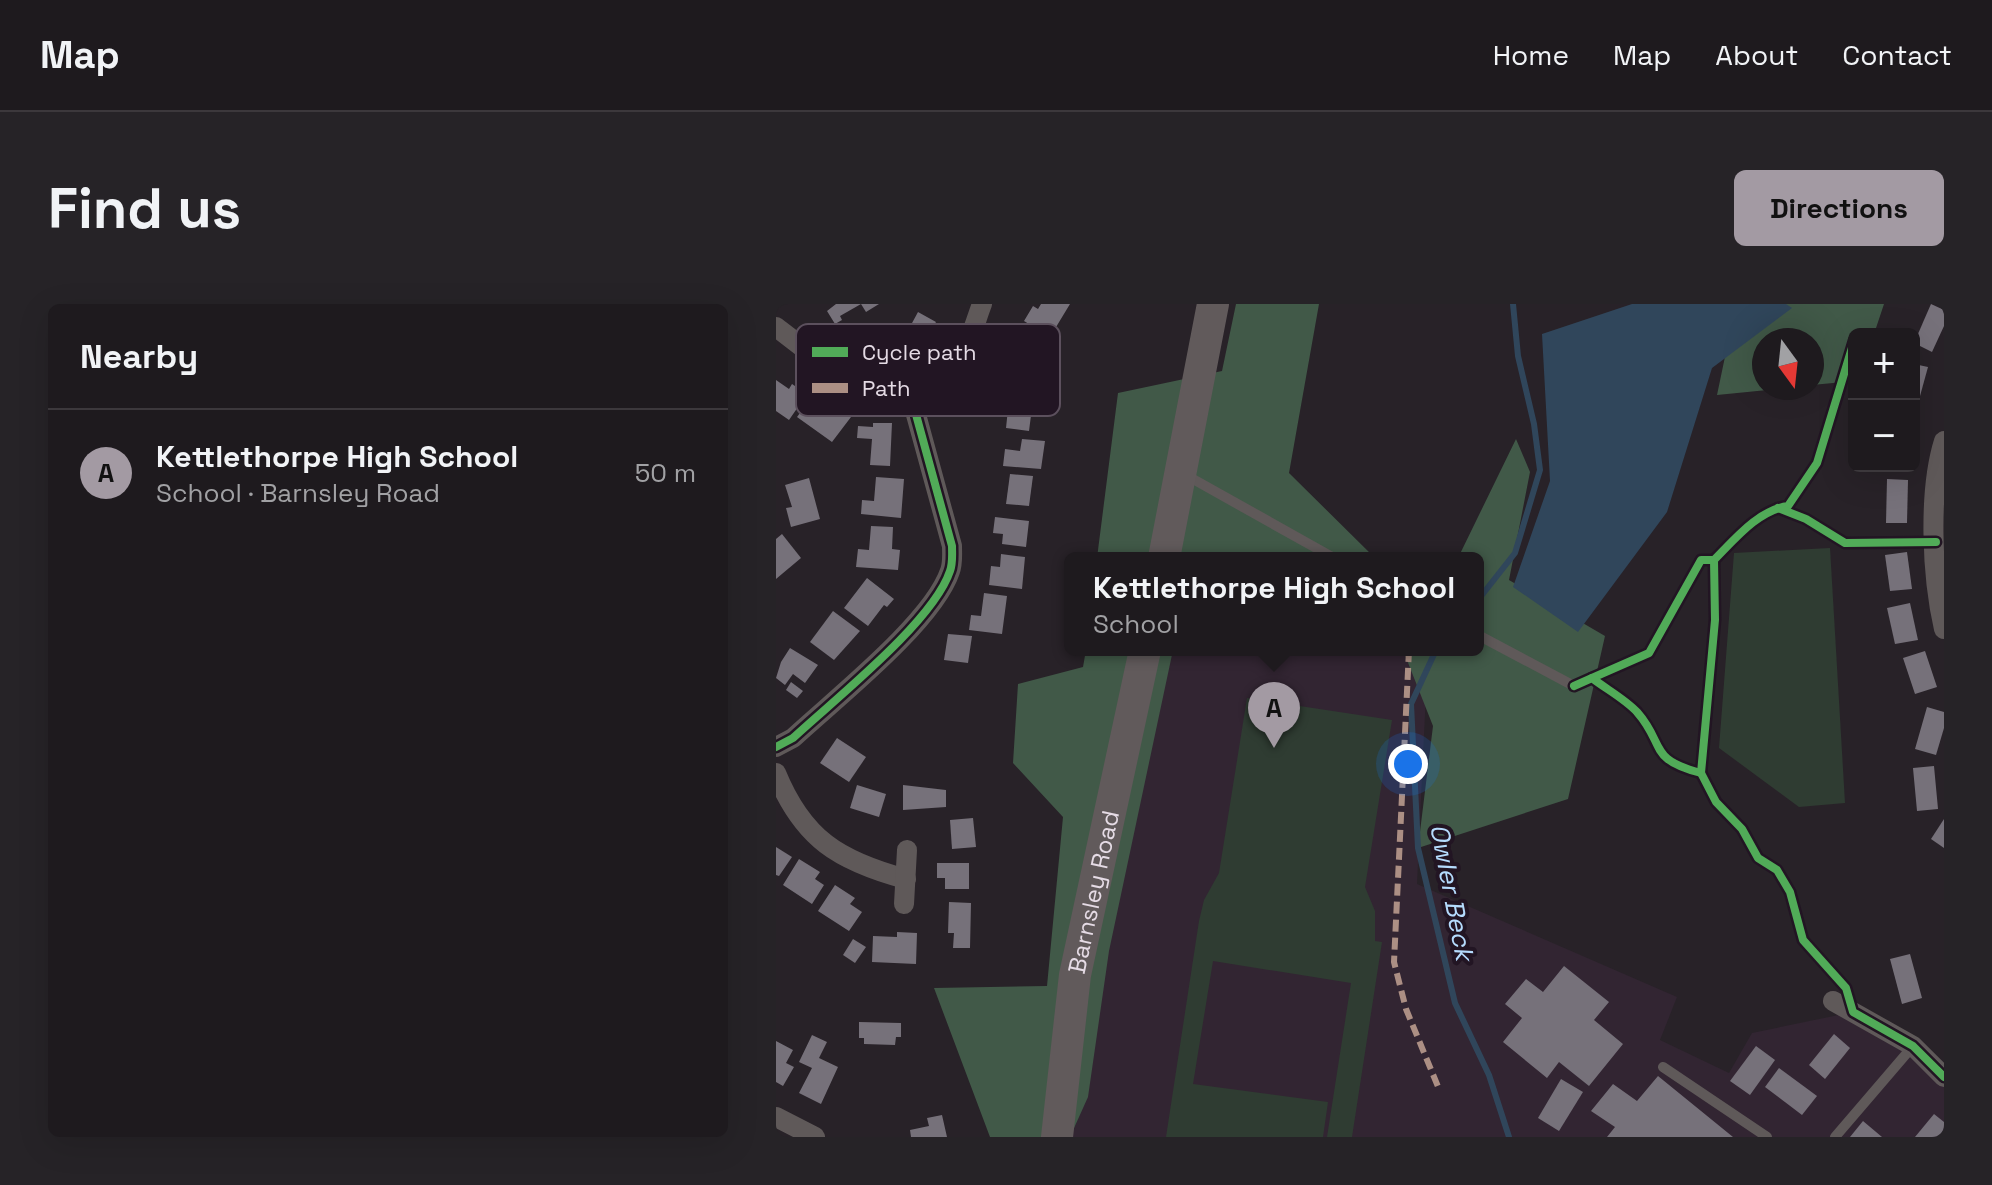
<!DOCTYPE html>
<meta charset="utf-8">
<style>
body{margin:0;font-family:"Space Grotesk",sans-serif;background:#262327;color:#f1f3f6}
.controls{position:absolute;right:24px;top:24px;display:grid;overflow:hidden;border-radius:12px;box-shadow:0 8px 32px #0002}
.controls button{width:72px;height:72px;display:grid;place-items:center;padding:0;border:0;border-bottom:2px solid #3c383c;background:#1e1a1e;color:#f1f3f6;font:40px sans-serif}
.compass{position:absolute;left:976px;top:24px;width:72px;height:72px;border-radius:50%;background:#1e1a1e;box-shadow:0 8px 32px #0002;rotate:165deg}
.you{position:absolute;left:632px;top:460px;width:28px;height:28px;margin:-20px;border:6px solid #fff;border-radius:50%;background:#1a73e8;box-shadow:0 0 0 12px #1a73e833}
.badge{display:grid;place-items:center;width:52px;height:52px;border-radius:50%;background:#a39aa3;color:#111;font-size:26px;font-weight:700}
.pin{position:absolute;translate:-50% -66px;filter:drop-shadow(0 2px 4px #0008)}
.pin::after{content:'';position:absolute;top:42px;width:28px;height:24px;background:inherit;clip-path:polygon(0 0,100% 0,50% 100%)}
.popup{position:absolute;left:288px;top:248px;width:420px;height:104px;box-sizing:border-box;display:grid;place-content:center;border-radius:12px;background:#1e1a1e;filter:drop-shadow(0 2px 6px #0005);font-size:26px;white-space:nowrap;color:#a1a1a4}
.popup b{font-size:30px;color:#f1f3f6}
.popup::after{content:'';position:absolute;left:50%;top:100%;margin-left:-16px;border:16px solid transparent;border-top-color:#1e1a1e}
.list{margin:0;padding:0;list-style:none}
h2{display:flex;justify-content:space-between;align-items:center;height:104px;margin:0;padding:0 32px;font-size:34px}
h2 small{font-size:26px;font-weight:400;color:#a1a1a4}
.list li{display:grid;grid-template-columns:52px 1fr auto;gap:24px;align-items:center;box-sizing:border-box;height:128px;padding:0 32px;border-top:2px solid #3c383c}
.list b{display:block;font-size:30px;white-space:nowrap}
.list p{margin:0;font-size:26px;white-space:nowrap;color:#a1a1a4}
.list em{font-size:26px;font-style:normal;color:#a1a1a4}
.map{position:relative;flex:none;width:1168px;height:833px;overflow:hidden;border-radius:12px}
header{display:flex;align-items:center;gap:48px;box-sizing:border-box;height:112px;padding:0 40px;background:#1e1a1e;border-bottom:2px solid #3c383c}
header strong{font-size:38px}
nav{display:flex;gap:44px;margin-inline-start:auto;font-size:28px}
.intro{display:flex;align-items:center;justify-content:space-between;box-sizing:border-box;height:192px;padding:0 48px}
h1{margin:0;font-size:56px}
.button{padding:20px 36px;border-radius:12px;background:#a39aa3;color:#111;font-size:28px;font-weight:700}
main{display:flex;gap:48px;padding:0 48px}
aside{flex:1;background:#1e1a1e;border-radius:12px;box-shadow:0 8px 32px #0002}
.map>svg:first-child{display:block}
.education{fill:#322532}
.green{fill:#2f3c32}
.forest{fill:#415948}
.water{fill:#30465b}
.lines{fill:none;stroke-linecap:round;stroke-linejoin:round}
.stream{stroke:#30465b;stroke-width:6}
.building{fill:#76717a}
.lane{stroke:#5f5959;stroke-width:10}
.street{stroke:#5f5959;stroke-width:20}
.primary{stroke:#615a5b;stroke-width:32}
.quiet{stroke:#ac8f84;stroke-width:6;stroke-dasharray:12 6;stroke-linecap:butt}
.cycleway-casing{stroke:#221523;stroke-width:13}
.cycleway{stroke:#51ab58;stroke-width:8}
.labels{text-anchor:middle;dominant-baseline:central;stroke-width:8;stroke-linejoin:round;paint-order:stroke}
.street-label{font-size:24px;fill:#e5dbe5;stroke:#221523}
.water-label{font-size:26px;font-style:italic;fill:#b5dbfd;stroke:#221523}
.key{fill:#221523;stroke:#5c505d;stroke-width:2}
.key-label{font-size:22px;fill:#e5dbe5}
</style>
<header>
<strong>Map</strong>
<nav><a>Home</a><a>Map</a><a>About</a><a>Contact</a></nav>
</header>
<div class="intro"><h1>Find us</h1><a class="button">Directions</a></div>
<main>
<aside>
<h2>Nearby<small></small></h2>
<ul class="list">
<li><span class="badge">A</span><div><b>Kettlethorpe High School</b><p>School · Barnsley Road</p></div><em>50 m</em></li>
</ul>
</aside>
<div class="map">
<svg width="1168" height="833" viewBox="0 0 1168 833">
<rect width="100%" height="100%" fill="#282228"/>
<!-- education -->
<path class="education" d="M369,346H652L641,580L901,693L884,736L953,769L976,729L1077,708L1168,773V833H281Z"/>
<!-- green -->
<g class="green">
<path d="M1054,244L1069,499L1023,503L943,444L958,249Z"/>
<path d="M471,394L616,416L589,583L599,607V637L606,638L576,833H551L575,679L437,657L417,780L552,798L547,833H390L423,617L428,596L443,569Z"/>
</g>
<!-- forest -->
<g class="forest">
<path d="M460,0H543L513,169L599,254H321L342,89L446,67Z"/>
<path d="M960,0H1108L1098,30H1078V77L1036,81V36H988V84H1011L941,91Z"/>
<path d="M740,135L754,168L733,276L829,332L792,495L642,544L657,422L627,346H702V254H682Z"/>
<path d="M310,346H397L333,647L312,793L294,833H214L158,684L271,682L287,513L237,459L242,380L307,363Z"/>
</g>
<!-- water -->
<path class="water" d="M856,0H1010L1016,4L936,64L891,208L802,328L737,283L774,177L766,30Z"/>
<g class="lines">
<!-- stream -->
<g class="stream">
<path d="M702,296L739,249L764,166L758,120L742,52L737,0"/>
<path d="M660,346L635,400L642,544L679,699L713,771L733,833"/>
</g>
</g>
<!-- building -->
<g class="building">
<path d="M60,0H103L90,8L85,0L64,12L66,16L59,20L51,7Z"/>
<path d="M265,0H294L274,33L248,17L257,2L262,5Z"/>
<path d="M1155,0L1168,6V22L1156,48L1138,39Z"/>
<path d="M142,8L160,18L139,54L108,36L115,24L129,32Z"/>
<path d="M84,25L101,33L92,53L82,48L87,37L80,33Z"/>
<path d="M253,29L274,48L245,82L229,68L245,49L239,44Z"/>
<path d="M1138,60L1152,63L1141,103L1138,102Z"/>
<path d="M0,76L13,85L16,80L31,90L13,116L0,107Z"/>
<path d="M224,92L257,96L253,127L230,124L232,105L223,104Z"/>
<path d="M36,93L56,108L59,102L75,113L56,138L21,113Z"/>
<path d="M97,119H116L114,162L94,161L96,135L81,134L82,122L97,123Z"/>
<path d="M246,135L269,137L265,165L227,162L229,145L244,147Z"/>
<path d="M234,170L257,172L253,202L230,200Z"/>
<path d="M100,173L128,175L125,214L85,210L86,196L98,197Z"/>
<path d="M33,174L44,215L15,223L10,204L16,203L9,181Z"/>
<path d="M1111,175L1132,176L1131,219H1110Z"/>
<path d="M219,213L253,217L250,243L226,240L227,230L217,229Z"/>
<path d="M95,222L117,223L116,245L124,246L122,266L80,263L82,245L93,246Z"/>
<path d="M6,230L25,254L0,275V235Z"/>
<path d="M1131,248L1136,285L1114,287L1109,251Z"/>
<path d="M225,250L249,253L246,285L213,281L215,262L224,263Z"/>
<path d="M91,274L118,295L111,303L108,301L92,322L68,304Z"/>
<path d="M208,289L231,292L226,330L193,326L195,311L205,312Z"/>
<path d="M1134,299L1142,336L1119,340L1111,304Z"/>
<path d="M57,307L84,327L58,356L34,338Z"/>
<path d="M172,330L196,332L192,359L168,356Z"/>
<path d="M14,344L42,361L29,379L17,370L9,381L0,374L5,358Z"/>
<path d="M1149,347L1161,383L1139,390L1127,354Z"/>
<path d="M15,378L27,387L21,394L10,386Z"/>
<path d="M1151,403L1168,408V424L1160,451L1139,445Z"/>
<path d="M61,434L90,453L73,478L44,459Z"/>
<path d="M1158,462L1162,505L1141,507L1137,464Z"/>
<path d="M81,481L110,490L103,513L74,504Z"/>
<path d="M127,481L170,486V503L127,506Z"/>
<path d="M197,514L200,543L176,545L174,516Z"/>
<path d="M1168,515V544L1155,535Z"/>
<path d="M0,543L16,553L3,572L0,571Z"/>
<path d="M23,555L44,568L39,575L48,581L36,600L7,581Z"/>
<path d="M161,559H193V585H169V574H161Z"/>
<path d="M59,581L79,594L74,600L86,608L73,627L42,607Z"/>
<path d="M173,598L195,599L194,644H177L178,629H172Z"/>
<path d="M121,628L141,629L140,660L96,658L97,632L121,633Z"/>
<path d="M77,635L90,643L79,659L67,651Z"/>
<path d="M1134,650L1146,694L1126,700L1114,655Z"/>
<path d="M788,662L833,698L818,716L847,740L813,782L783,758L771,774L727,738L746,714L729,700L750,675L767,688Z"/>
<path d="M83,718L125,719V733H120L119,741L88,740V734H83Z"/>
<path d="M1058,730L1074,744L1049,775L1033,761Z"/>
<path d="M36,731L51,738L43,754L62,763L45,800L23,789L36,764L23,758Z"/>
<path d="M0,737L17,746L10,759L18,763L7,782L0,778Z"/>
<path d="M980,742L999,756L974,791L954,777Z"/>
<path d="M1003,764L1041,792L1026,811L989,783Z"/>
<path d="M882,772L957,833H831L839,823L815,807L837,780L861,797Z"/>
<path d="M785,775L807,788L783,827L762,814Z"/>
<path d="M1158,810L1168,818V833H1139Z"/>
<path d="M166,811L171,833H135L134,826L153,822L151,814Z"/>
<path d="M1087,817L1106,833H1074Z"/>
</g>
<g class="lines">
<!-- lane -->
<g class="lane">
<path d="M408,170L558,254"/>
<path d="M702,331L798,382"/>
<path d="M887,763L991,833"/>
<path d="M1059,833L1137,742"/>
</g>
<!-- street -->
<g class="street">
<path d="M0,23C45,57 105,113 162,71C174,63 185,54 191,40C197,28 201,13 206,0"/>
<path d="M1168,137C1152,188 1156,273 1168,325"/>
<path d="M0,443L17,434C59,395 157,318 174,267C177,259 176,250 176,242L133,85"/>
<path d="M0,469C27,535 63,557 130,575"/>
<path d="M128,600L131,546"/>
<path d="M1057,697L1137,742L1168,773"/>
<path d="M0,813L39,833"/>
</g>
<!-- primary -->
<g class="primary">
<path d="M388,254L437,0"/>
<path id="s1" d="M281,833L299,671L369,346"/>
</g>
<!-- quiet -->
<path class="quiet" d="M633,346L618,658L630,705L663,785"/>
<!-- cycleway casing -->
<g class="cycleway-casing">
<g id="cycleway">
<path d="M1078,37L1041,159L1012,202C982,206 958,236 938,256L939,316L925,469L940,498L966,525L982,554L1001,566L1014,588L1027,636L1070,684L1077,708L1137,742L1168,773"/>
<path d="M1002,204L1030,215L1069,239L1160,238"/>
<path d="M816,374L873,349L925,256H938"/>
<path d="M798,382L816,374C830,385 849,395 861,408C890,441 871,455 925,469"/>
<path d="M0,443L17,434C59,395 157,318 174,267C177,259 176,250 176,242L133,85"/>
</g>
</g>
<!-- cycleway -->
<use href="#cycleway" class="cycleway"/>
</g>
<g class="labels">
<!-- street labels -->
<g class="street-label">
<text stroke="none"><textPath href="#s1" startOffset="248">Barnsley Road</textPath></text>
</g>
<!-- water labels -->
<g class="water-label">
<text transform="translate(676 588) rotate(79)">Owler Beck</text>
</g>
</g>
<!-- legend -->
<rect x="20" y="20" width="264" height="92" rx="12" class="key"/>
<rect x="36" y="43" width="36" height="10" fill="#51ab58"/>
<rect x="36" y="79" width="36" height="10" fill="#ac8f84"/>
<g class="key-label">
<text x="86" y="56">Cycle path</text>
<text x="86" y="92">Path</text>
</g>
</svg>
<div class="controls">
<button>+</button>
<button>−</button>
</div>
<svg class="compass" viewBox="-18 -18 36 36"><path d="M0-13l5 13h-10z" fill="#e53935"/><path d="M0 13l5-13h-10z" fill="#a1a1a4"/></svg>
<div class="you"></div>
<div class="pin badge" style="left:498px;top:444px">A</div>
<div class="popup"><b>Kettlethorpe High School</b>School</div>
</div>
</main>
